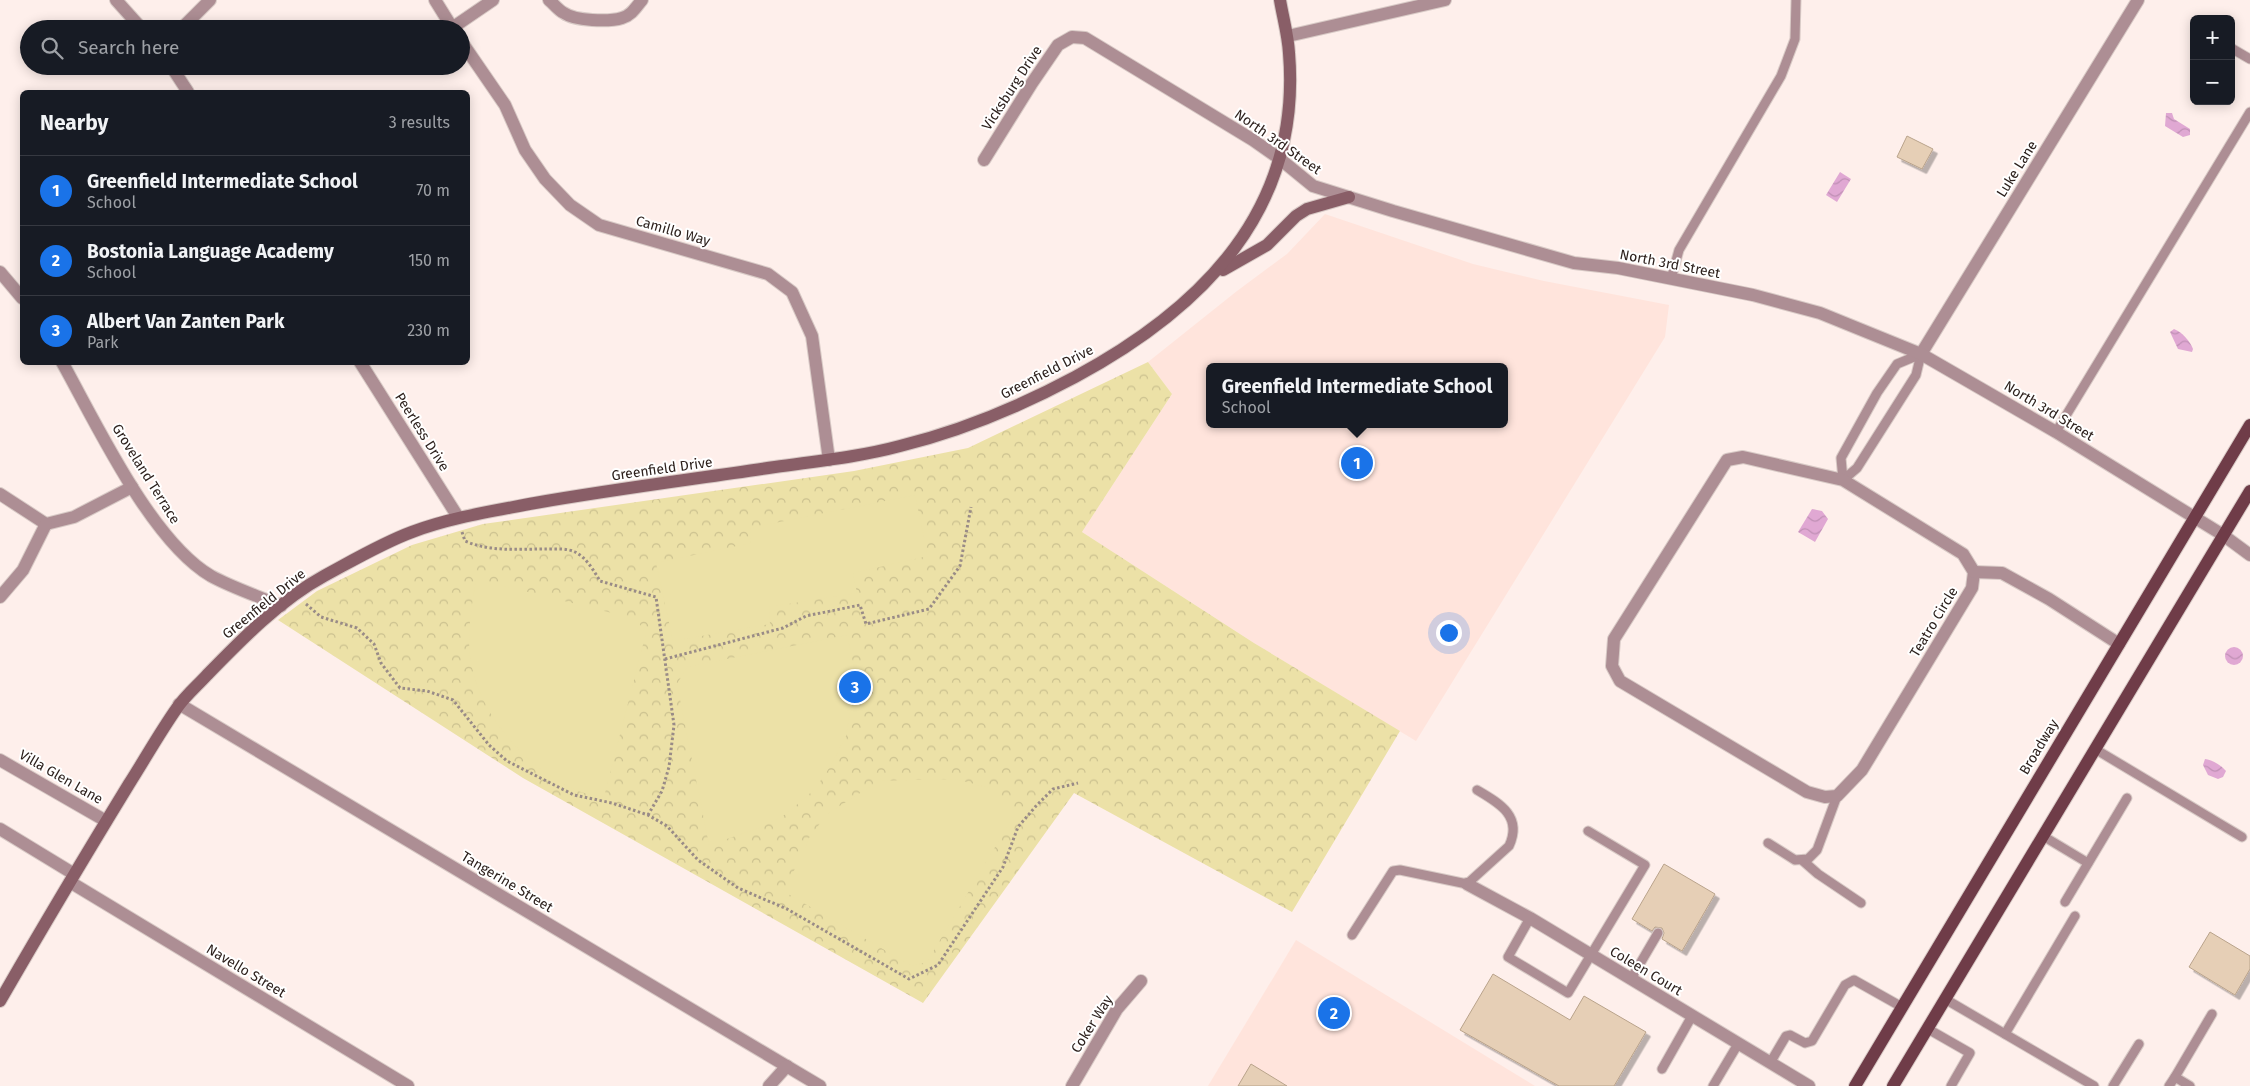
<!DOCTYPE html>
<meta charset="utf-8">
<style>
body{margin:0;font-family:"Fira Sans",sans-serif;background:#242831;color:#f1f3f6}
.controls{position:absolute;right:15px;top:15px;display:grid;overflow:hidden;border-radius:8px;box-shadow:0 2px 12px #0003}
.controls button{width:45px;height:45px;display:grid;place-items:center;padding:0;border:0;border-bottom:1px solid #363941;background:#171b24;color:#f1f3f6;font:25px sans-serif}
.you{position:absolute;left:1448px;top:632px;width:18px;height:18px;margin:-12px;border:4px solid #fff;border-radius:50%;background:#1a73e8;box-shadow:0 0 0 8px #1a73e833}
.badge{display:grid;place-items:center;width:32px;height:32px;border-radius:50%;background:#1a73e8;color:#fff;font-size:16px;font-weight:700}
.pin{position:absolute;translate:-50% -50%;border:2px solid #fff;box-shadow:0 1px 5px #0006}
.popup{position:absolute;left:1206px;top:363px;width:302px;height:65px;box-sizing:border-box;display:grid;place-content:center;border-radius:8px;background:#171b24;filter:drop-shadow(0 1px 4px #0005);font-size:16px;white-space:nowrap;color:#9ea1a6}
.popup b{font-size:19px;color:#f1f3f6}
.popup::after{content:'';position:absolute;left:50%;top:100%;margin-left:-10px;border:10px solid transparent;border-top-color:#171b24}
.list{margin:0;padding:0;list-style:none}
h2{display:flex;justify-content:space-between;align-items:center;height:65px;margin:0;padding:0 20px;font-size:21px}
h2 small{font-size:16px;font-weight:400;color:#9ea1a6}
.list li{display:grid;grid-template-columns:32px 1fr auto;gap:15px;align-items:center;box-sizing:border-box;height:70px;padding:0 20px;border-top:1px solid #363941}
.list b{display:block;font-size:19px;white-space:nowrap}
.list p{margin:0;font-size:16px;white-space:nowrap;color:#9ea1a6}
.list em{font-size:16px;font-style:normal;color:#9ea1a6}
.icon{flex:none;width:28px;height:28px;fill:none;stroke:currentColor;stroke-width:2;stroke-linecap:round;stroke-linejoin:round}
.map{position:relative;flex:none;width:2250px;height:1086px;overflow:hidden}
.search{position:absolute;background:#171b24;box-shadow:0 2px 12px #0003;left:20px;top:20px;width:450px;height:55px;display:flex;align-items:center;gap:12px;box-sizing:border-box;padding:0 18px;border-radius:28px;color:#9ea1a6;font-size:19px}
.panel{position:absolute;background:#171b24;box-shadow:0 2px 12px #0003;left:20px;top:90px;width:450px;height:275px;border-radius:8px}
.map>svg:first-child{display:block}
.built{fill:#ffe4dc;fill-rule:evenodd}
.park{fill:url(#park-crowns)}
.garden{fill:#ece1a7}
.water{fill:url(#water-waves)}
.building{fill:#e6cfb6;stroke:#b9a38b;filter:url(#shadow)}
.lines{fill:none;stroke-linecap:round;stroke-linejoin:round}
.service-casing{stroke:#d8cac6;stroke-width:11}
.minor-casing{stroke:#d8cac6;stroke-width:14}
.tertiary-casing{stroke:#d8cac6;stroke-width:14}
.secondary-casing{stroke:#d8cac6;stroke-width:14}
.primary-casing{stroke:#d8cac6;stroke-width:14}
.path{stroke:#998b87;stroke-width:3;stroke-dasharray:2.5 2.5;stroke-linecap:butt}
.service{stroke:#ad8e94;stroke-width:9}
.minor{stroke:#ad8e94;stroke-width:12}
.tertiary{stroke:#ad8e94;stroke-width:12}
.secondary{stroke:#895e67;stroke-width:12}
.primary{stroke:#6f3c48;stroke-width:12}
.labels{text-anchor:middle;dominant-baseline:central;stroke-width:4;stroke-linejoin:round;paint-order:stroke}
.street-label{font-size:14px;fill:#2d211d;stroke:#fff}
</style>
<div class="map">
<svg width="2250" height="1086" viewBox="0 0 2250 1086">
<defs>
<pattern id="park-crowns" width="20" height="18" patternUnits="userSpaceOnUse" patternTransform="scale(1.25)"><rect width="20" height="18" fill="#ece1a7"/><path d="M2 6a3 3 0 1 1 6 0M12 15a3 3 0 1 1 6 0" fill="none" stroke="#cbc18f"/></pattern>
<pattern id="water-waves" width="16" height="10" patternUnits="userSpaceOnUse" patternTransform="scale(1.25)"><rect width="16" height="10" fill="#e0a8d3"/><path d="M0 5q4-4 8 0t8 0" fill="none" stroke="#c090b5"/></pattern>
<filter id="shadow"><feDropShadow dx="4.5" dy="4.5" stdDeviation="0" flood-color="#0004"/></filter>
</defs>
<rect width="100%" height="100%" fill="#feefeb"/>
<!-- built -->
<g class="built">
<path d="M1325,214L1473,264L1544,281L1669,305L1665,337L1416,741L1254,643L1082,532L1172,394L1148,362L1237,291L1287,254ZM1210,367H1504V424H1210Z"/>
<path d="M1296,940L1535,1086H1208Z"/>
</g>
<!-- park -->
<path class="park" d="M1148,362L1172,394L1082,532L1254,643L1400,731L1292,912L1074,793L923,1003L523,778L278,620L317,591L412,545L483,524L854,471L968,448Z"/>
<!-- garden -->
<g class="garden">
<path d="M915,495L928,556L853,573L857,593L769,607L770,624L673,641L656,563L751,543L750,528Z"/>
<path d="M476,579L636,619L646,633L604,797C596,795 586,794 578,791C527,769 481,717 471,663C466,635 472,606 476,579Z"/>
<path d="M847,635L854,667L853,694L846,736L831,765L815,789L786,814L762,827L709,845L677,684L687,667Z"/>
<path d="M936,779L959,780L989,788L1017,810L927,962L912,966L783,891L804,852L809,838L827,814L879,781Z"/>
</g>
<!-- water -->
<g class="water">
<path d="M2166,113H2172L2174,119L2190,129V135L2183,137L2165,126Z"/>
<path d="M1840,172L1851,179L1837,202L1826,195Z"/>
<path d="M2174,329C2182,332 2190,341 2193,349L2192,352L2178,349L2170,332Z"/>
<path d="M1812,509L1822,511L1828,519L1815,542L1798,532Z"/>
<circle cx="2234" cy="656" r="9"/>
<path d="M2205,759C2211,759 2222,766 2226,771L2223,777L2218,779L2208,775L2203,765Z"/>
</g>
<!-- building -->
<g class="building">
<path d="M1907,136L1933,149L1922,169L1897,157Z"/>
<path d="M1664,864L1715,894L1682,951L1662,939L1664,933L1662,928L1655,927L1652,931L1632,919Z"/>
<path d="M2210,932L2250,956V969L2235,995L2189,967Z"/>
<path d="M1493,974L1570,1020L1584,996L1646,1032L1614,1086H1559L1460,1030Z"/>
<path d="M1251,1064L1287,1086H1238Z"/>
</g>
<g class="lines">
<!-- service casing -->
<g class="service-casing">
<g id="service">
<path d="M2231,48L2250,59"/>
<path d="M1671,279L1679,250L1781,76L1795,39L1796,0"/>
<path d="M1921,354L1916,375L1857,468L1843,480L1841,458L1877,393L1897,364Z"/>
<path d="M2056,432L2250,112"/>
<path d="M2095,749L2242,837"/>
<path d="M2043,836L2088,863"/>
<path d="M1768,843L1795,860L1808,859L1817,850L1837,796"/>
<path d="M1802,860L1818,874L1861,903"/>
<path d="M2065,902L2127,798"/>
<path d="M1530,918L1508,957L1568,993L1645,865L1588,831"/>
<path d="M1352,935L1393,871L1400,870L1467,884L1509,846C1523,816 1499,803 1477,790"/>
<path d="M1631,979L1658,933"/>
<path d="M1945,999L2094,1086"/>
<path d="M1928,1029L1970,1053L1951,1086"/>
<path d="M2005,1034L2075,916"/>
<path d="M1770,1063L1786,1036L1790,1035L1805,1043L1812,1041L1845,985L1854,980L1902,1007"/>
<path d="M1662,1069L1692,1016"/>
<path d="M2175,1077L2212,1014"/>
<path d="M1713,1086L1738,1044"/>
<path d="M2113,1086L2139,1044"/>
<path d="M2169,1086L2175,1077L2190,1086"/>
</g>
</g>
<!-- minor casing -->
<g class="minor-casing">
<g id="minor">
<path d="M435,0L453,29"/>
<path d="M549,0C554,4 558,10 564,13C575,21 609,22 622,18C632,15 636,7 642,0"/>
<path d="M452,28L493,0"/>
<path d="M181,29L210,0"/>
<path d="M1288,36L1445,0"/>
<path d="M461,41L505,105L525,150L545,179L570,205L599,225L768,274L792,292L812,336L829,460"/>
<path d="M984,160L1032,83L1058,45L1072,37L1085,38L1253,140L1280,159"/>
<path d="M0,272L22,298"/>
<path d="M1921,354L2138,0"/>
<path d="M62,362C96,423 151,541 211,576C233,588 258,596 281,606"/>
<path d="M1743,457L1843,480L1963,554L1974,572L1972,588L1862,770L1837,796L1825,797L1807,792L1620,681L1612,666L1614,639L1727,460Z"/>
<path d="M0,494L46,524L74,517L132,487"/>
<path d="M1974,572L2002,573L2049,599L2119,644"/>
<path d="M0,597L23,570L46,524"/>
<path d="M179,704L820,1086"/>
<path d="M0,760L106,821"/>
<path d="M0,829L74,874"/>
<path d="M70,882L408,1086"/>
<path d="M1467,884L1530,918L1809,1086"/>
<path d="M769,1086L787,1066"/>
<path d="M1072,1086L1117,1009L1141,981"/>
</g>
</g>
<!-- tertiary casing -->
<g class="tertiary-casing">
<g id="tertiary">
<path d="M116,0L142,29"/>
<path d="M171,66L188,92"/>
<path d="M1280,159L1313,186L1393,211L1574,263L1618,268L1753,295L1820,313L1921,354L2056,432L2223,535L2250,555"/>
<path d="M360,362L458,517"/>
</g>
</g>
<!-- secondary casing -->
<g class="secondary-casing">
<g id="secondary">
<path d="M1223,270L1267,245L1296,216L1307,209L1349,197"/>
<path d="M0,1001C42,928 85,856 129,784C145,759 160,732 177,708C185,696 197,686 207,675C242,639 280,600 324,576C352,561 382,543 412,532C452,517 494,511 535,503C615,489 695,479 775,467C817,461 859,457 900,446C961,431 1019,407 1075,377C1203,308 1302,209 1289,53C1288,35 1283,18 1280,0"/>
</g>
</g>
<!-- primary casing -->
<g class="primary-casing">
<g id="primary">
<path d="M1855,1086L2250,425"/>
<path d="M1893,1086L2250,491"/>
</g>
</g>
<!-- path -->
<g class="path">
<path d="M462,532L465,541C490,552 518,549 545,549C554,549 567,548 575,552C586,557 594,571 600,581L656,597L674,725L669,767L662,791L648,815"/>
<path d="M306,604L321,617L357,628L374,644L381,663L400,688L427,691L453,700L489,745L507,761L574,795L612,803L648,815L667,826L698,860L738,888L787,909L909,979L938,965L1003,867L1018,827L1036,806L1053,789L1078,783"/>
<path d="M665,659L783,628L806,616L860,605L866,624L929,609L960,566L971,507"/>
</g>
<!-- service -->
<use href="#service" class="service"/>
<!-- minor -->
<use href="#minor" class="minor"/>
<!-- tertiary -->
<use href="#tertiary" class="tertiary"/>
<!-- secondary -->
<use href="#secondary" class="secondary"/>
<!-- primary -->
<use href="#primary" class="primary"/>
</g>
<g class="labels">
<!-- street labels -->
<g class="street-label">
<text transform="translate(1012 88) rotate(-57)">Vicksburg Drive</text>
<text transform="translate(1278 142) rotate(35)">North 3rd Street</text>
<text transform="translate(2017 169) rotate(-58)">Luke Lane</text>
<text transform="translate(673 231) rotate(16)">Camillo Way</text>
<text transform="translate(1670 264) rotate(11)">North 3rd Street</text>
<text transform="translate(1047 372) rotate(-27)">Greenfield Drive</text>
<text transform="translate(2049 411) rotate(31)">North 3rd Street</text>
<text transform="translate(422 432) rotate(58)">Peerless Drive</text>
<text transform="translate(662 469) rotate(-8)">Greenfield Drive</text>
<text transform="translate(146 474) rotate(58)">Groveland Terrace</text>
<text transform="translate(264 604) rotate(-39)">Greenfield Drive</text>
<text transform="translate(1934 622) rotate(-59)">Teatro Circle</text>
<text transform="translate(2039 747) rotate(-59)">Broadway</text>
<text transform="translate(61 777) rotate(30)">Villa Glen Lane</text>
<text transform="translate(507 882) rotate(31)">Tangerine Street</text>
<text transform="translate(246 971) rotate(31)">Navello Street</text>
<text transform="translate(1646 971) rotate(31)">Coleen Court</text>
<text transform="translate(1092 1024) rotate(-58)">Coker Way</text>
</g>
</g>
</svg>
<div class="controls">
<button>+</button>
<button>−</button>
</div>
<div class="you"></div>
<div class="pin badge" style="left:1357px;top:463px">1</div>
<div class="popup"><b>Greenfield Intermediate School</b>School</div>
<div class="pin badge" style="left:1334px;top:1013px">2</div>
<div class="pin badge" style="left:855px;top:687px">3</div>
<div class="search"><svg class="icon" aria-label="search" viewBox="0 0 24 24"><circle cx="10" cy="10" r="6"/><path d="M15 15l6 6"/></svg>Search here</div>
<section class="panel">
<h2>Nearby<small>3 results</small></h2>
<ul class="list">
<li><span class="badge">1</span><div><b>Greenfield Intermediate School</b><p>School</p></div><em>70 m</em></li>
<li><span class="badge">2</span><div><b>Bostonia Language Academy</b><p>School</p></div><em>150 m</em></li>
<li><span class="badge">3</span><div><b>Albert Van Zanten Park</b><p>Park</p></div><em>230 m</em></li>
</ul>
</section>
</div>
